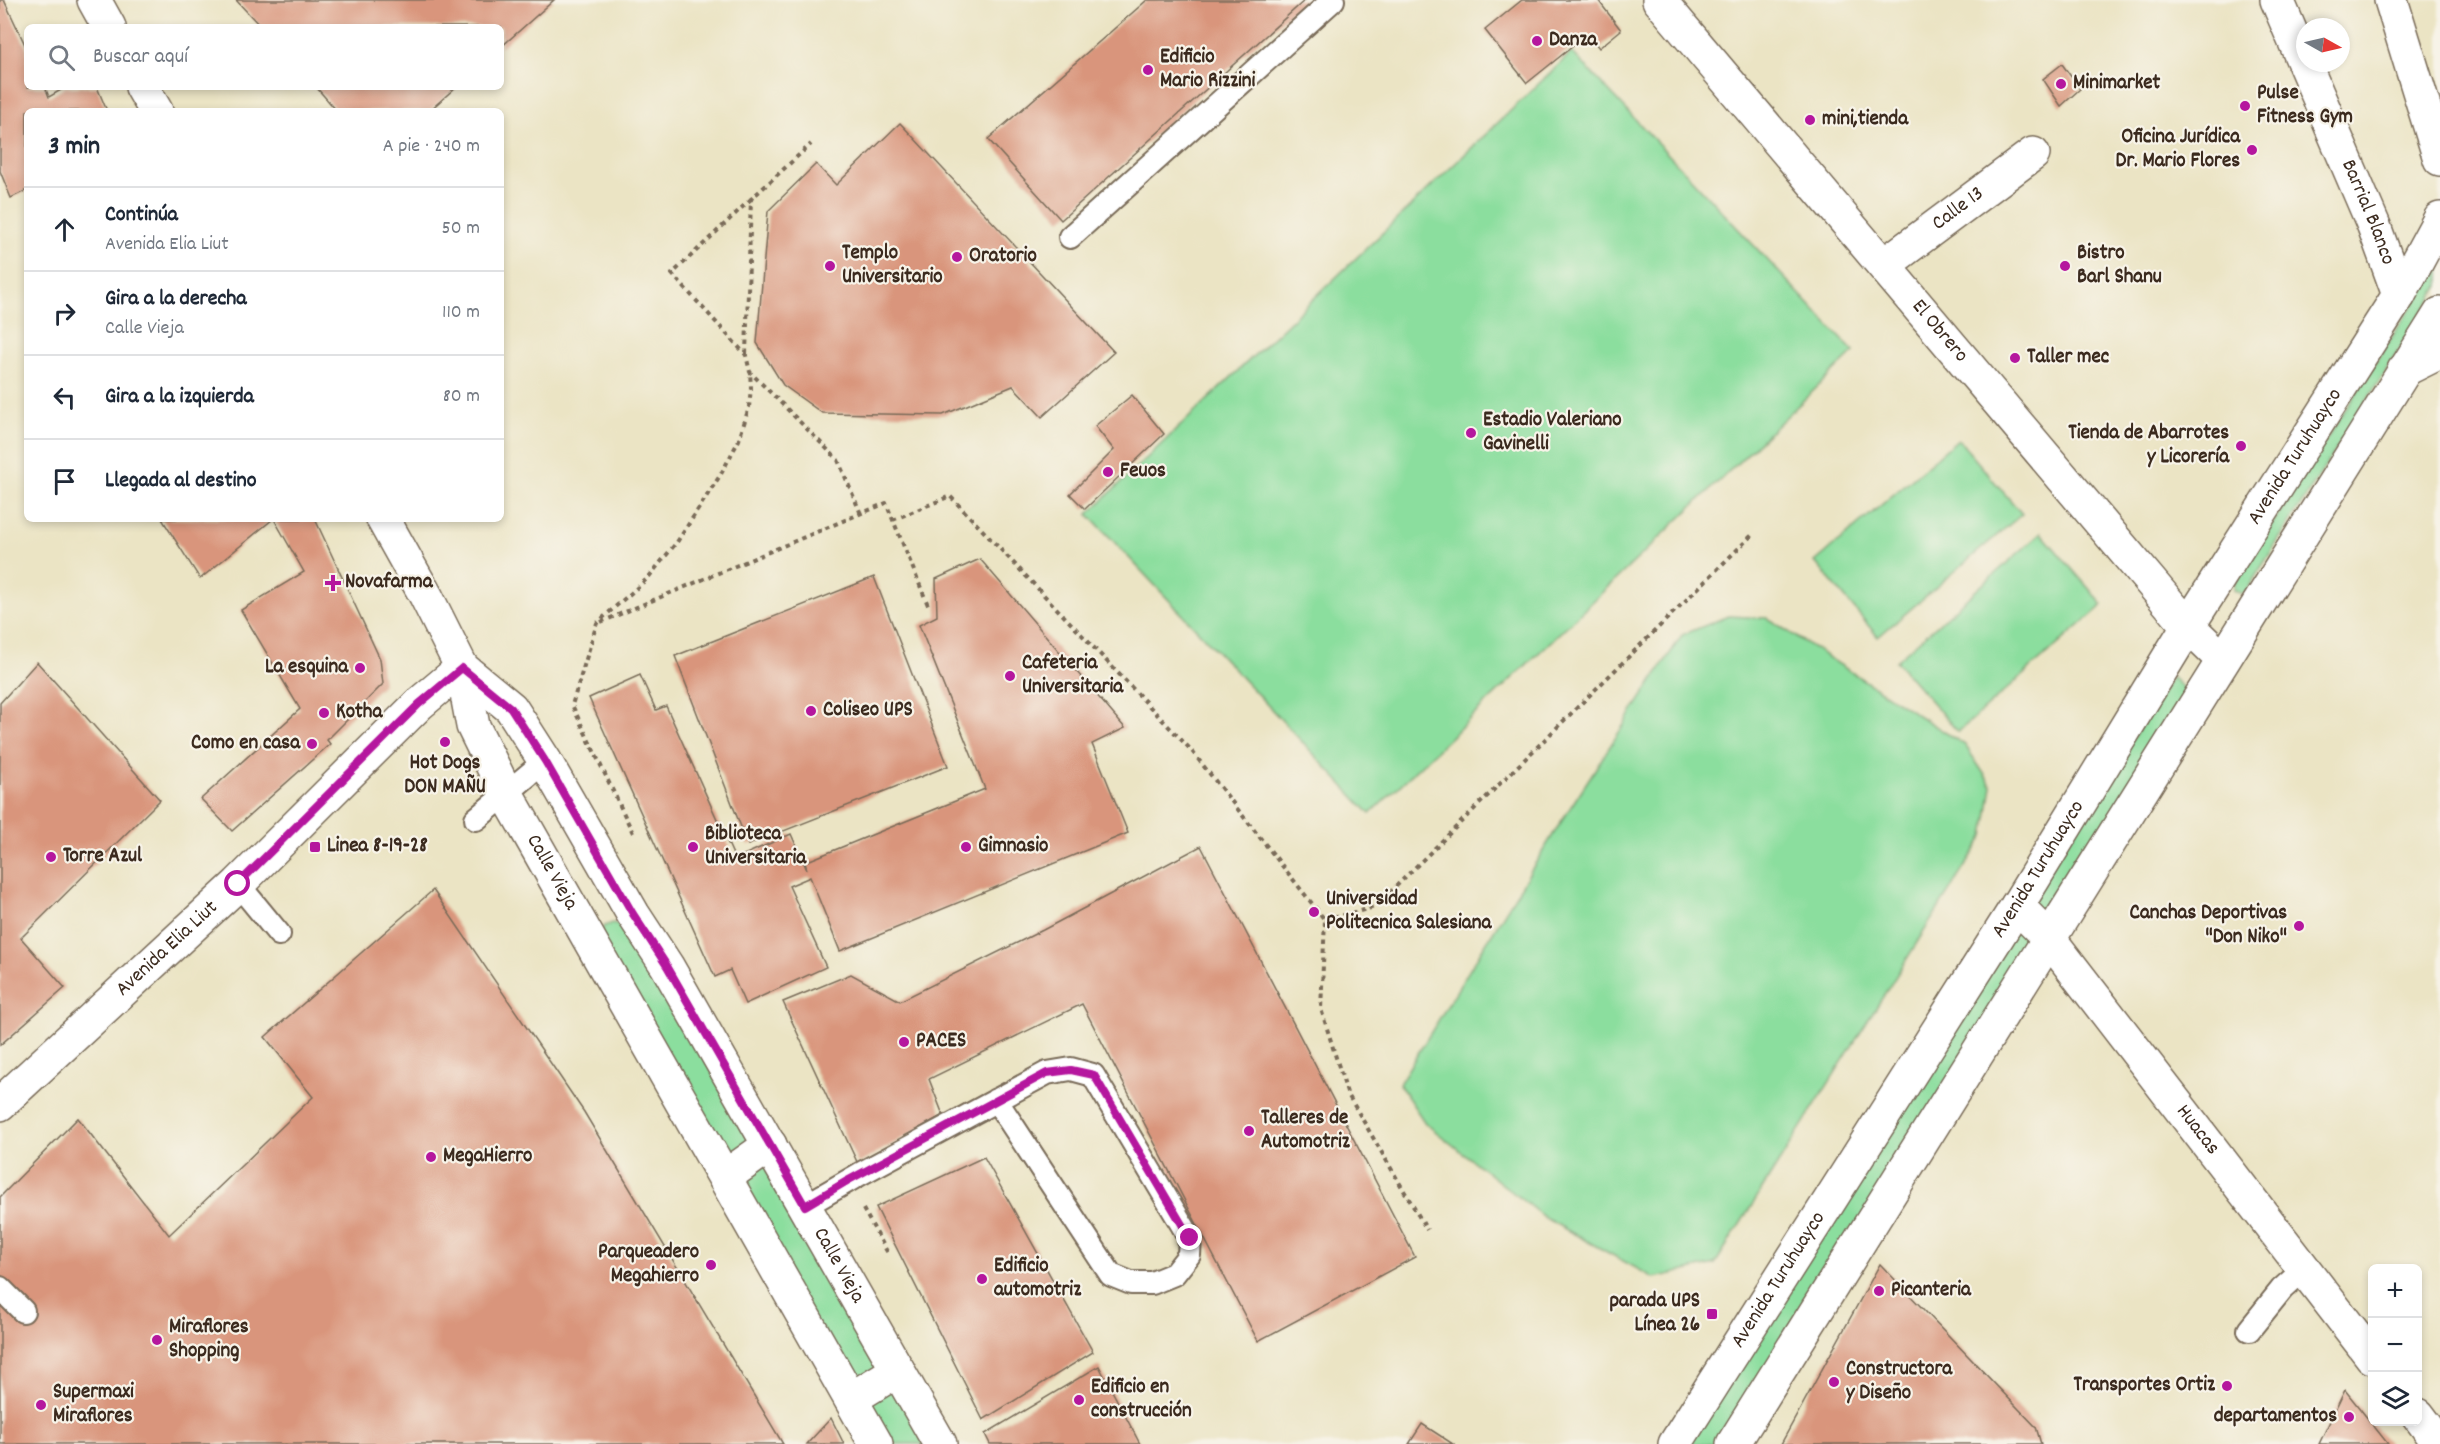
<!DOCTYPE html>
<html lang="es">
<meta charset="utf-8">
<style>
body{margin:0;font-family:Dekko,sans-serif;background:#f6f6f7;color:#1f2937}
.controls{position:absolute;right:18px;bottom:18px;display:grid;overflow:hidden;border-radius:9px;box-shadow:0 3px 9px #0003}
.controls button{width:54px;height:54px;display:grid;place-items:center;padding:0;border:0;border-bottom:2px solid #e0e1e3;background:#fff;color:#1f2937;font:30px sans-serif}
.compass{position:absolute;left:2296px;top:18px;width:54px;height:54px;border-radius:50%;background:#fff;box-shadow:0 3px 9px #0003;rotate:98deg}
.stop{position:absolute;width:18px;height:18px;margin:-14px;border:4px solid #b5179e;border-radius:50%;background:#fff}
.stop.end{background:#b5179e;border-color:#fff;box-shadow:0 2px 6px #0008}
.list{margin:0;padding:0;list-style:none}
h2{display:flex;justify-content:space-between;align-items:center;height:78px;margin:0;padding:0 24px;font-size:26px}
h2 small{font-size:20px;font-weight:400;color:#747a83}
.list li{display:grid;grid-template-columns:39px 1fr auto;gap:18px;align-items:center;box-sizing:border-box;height:84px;padding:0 24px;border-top:2px solid #e0e1e3}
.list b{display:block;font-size:22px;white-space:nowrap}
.list p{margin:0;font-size:20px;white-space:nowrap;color:#747a83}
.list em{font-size:20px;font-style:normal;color:#747a83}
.icon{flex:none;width:33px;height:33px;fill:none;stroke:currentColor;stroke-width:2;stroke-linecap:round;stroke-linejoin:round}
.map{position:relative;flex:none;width:2440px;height:1444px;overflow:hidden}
.search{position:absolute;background:#fff;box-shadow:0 3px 9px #0003;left:24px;top:24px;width:480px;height:66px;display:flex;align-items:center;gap:15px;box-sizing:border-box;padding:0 21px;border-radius:9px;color:#747a83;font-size:22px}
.panel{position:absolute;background:#fff;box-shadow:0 3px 9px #0003;left:24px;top:108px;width:480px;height:414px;border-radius:9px}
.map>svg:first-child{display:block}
.green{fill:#8bde9e;stroke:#63845e;stroke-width:1.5}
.building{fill:#d9957b}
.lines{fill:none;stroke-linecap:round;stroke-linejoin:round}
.service-casing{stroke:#796b58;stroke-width:26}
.minor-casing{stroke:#796b58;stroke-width:36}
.tertiary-casing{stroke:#796b58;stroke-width:36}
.secondary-casing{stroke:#796b58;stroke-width:36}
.primary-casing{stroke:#796b58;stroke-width:36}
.path{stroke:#796b58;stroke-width:4;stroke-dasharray:4.5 4.5;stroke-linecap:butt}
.service{stroke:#fff;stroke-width:22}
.minor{stroke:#fff;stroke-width:33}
.tertiary{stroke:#fff;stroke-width:33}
.secondary{stroke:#fff;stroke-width:33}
.primary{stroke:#fff;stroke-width:33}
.route{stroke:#b5179e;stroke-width:8}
.poi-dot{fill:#b5179e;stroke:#f7f3e8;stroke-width:2}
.labels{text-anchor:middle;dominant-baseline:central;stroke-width:4.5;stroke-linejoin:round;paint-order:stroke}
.poi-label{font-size:21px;font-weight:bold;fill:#3b2a1e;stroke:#f7f3e8;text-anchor:start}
.street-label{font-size:21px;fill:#3b2a1e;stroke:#f7f3e8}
</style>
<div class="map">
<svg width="2440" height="1444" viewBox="0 0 2440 1444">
<rect width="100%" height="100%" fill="#f7f3e8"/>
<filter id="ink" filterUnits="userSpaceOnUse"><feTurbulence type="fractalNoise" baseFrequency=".0167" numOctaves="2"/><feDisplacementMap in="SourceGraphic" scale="12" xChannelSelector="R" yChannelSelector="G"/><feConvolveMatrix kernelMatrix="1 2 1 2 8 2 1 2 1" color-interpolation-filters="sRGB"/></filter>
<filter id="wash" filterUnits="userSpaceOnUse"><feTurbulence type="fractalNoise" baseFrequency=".008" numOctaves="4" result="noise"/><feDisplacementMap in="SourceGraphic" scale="24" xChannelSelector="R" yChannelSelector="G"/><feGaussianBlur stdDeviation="1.35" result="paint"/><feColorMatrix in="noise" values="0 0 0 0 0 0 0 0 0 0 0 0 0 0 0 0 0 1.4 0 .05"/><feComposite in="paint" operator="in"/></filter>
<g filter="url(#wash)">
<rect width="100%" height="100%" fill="#ebe4c4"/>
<!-- green -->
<g class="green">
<path d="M1572,52L1854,352L1370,814L1088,514Z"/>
<path d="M2440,262V285L2245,593L2241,594L2234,590L2235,582Z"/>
<path d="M1958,439L2022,514L1878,637L1815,562Z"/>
<path d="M2041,533L2103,605L1958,732L1896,661Z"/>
<path d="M1728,616L1767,618L1965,745L1992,786L1984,836L1715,1264L1654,1278L1545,1218L1425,1123L1399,1084L1559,825L1682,635Z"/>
<path d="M2172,677L2192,697L2047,928L2025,905Z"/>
<path d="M2018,915L2041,938L1720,1444H1687Z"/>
<path d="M613,923L624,926L940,1444H876L598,936L604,926Z"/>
</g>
<g id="blocks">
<!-- building -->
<g class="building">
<path d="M0,0H4L27,49V87H45L49,97L66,87H97L107,111H27V190L11,198L0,171Z"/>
<path d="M236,0H554L501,47V27H261Z"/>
<path d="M1147,0H1305L1061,220L988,139Z"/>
<path d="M1522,0H1598L1621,30L1599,48L1588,34L1527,83L1485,30Z"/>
<path d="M2062,64L2080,89L2061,106L2043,79Z"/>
<path d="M316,87H456L429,111H337Z"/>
<path d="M900,123L1114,352L1042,417L1013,386L943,415L822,413L783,385L757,343L768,211L816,164L836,185Z"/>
<path d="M1132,395L1164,434L1085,509L1070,494L1114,450L1095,426Z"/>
<path d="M162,519H273L200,579Z"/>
<path d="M274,519H315L380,659L383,684L327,740L330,744L232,831L201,799L300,709L241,610L304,572Z"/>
<path d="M980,559L1125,728L1092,744L1128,833L840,951L810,877L789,886L826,967L745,1004L730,970L715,977L589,698L640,675L656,710L666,706L735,859L791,834L807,870L805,862L985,789L919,625L937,616L936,579Z"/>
<path d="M874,577L948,766L748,845L675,656Z"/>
<path d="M37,662L160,800L21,938L65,988L0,1045V703Z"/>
<path d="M1201,846L1415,1257L1258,1341L1082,1004L929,1079L943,1115L858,1164L783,1002L851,974L900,1001L1043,930Z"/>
<path d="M433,890L584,1112L783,1444H0V1197L78,1118L169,1235L313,1097L265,1037Z"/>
<path d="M984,1157L1093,1352L983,1420L876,1207Z"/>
<path d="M1880,1264L2036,1427L2041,1444H1781Z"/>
<path d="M1099,1366L1140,1444H990L985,1434Z"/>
<path d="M2345,1390L2388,1444H2319Z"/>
<path d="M831,1418L844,1444H807Z"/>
<path d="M1422,1424L1453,1444H1409Z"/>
</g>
</g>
</g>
<g filter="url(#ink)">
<use href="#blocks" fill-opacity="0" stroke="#796b58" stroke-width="1.5"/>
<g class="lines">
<!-- service casing -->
<g class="service-casing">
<g id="service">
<path d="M1070,237L1333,0"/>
<path d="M476,819L545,761"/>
<path d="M238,884L279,934"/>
<path d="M805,1206L860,1174L1047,1073L1071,1069L1093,1075L1190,1238L1189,1255L1174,1274L1152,1283H1131L1111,1275L996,1100"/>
<path d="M0,1288L23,1311"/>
<path d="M2249,1330L2282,1289L2304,1269"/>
</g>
</g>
<!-- minor casing -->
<g class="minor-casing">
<g id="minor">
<path id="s1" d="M1659,0L2188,626L2223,660"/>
<path id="s2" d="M1884,265L2033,154"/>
<path id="s3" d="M2017,906L2048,937L2372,1357"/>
<path d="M725,1177L770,1145"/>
<path d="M851,1399L898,1370"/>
<path d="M2418,1415L2440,1444"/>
</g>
</g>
<!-- tertiary casing -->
<g class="tertiary-casing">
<g id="tertiary">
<path id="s4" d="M0,1104L238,884L419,704L462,668"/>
</g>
</g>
<!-- secondary casing -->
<g class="secondary-casing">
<g id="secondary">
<path d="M94,0L109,27"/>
<path id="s5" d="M2277,0L2374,226L2399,295"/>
<path d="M142,87L156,111"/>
<path id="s6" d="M383,519L426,596L462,668L473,726L506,793L876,1444"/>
<path id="s7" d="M462,668L511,708L545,761L633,914L667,966L940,1444"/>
<path id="s8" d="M1675,1444L2017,906L2188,626L2399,295L2440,219"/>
<path d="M1733,1444L2440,314"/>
</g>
</g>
<!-- primary casing -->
<g class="primary-casing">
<g id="primary">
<path d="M2391,0L2440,159"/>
<path d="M2404,370L2440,352"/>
</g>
</g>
<!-- path -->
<g class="path">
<path d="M751,199L672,274L746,355L750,372L838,460L861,514"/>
<path d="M746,354L751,199L811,144"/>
<path d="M893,520L950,496L1191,750L1325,920L1321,1009L1347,1093L1427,1230"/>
<path d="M601,622L886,503L928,605"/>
<path d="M633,833L572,705L597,623L648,578L677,542L721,474L739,440L749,407L751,388L750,372"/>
<path d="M1325,920L1375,907L1753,534"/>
<path d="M863,1209L889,1255"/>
</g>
<!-- service -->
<use href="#service" class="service"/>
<!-- minor -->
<use href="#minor" class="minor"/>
<!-- tertiary -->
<use href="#tertiary" class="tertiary"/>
<!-- secondary -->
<use href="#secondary" class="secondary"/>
<!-- primary -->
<use href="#primary" class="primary"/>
</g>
</g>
<g class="lines" filter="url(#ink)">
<!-- route -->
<path class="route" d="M238,884L419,704L462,668L511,708L545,761L633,914L667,966L805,1206L847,1181L1047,1073L1071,1070L1094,1075L1190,1238"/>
</g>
<!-- markers -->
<g class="poi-dot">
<circle cx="1537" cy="41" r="6"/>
<circle cx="1148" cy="70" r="6"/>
<circle cx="2061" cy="84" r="6"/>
<circle cx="2245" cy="106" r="6"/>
<circle cx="1810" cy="120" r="6"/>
<circle cx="2252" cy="150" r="6"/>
<circle cx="957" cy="257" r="6"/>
<circle cx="830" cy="266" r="6"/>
<circle cx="2065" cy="266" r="6"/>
<circle cx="2015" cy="358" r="6"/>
<circle cx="1471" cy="433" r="6"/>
<circle cx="2241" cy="446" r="6"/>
<circle cx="1108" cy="472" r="6"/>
<path d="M330 574h6v6h6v6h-6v6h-6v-6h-6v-6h6z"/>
<circle cx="360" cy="668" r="6"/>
<circle cx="1010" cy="676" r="6"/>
<circle cx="811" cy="711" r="6"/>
<circle cx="324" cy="713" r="6"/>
<circle cx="445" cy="742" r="6"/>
<circle cx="312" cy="744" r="6"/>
<rect x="309" y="841" width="12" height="12" rx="3"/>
<circle cx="693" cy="847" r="6"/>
<circle cx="966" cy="847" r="6"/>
<circle cx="51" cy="857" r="6"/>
<circle cx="1314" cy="912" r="6"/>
<circle cx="2299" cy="926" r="6"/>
<circle cx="904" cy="1042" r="6"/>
<circle cx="1249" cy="1131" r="6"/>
<circle cx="431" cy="1157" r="6"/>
<circle cx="711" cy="1265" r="6"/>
<circle cx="982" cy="1279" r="6"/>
<circle cx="1879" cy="1291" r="6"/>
<rect x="1706" y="1308" width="12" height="12" rx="3"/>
<circle cx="157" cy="1340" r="6"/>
<circle cx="1834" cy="1382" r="6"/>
<circle cx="2227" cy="1386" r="6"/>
<circle cx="1079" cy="1400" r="6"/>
<circle cx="41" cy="1405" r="6"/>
<circle cx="2349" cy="1417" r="6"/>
</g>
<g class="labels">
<!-- poi labels -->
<g class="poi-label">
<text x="1549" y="41">Danza</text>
<text x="1160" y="58">Edificio<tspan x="1160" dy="24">Mario Rizzini</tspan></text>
<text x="2073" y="84">Minimarket</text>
<text x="2257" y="94">Pulse<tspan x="2257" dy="24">Fitness Gym</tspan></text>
<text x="1822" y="120">mini,tienda</text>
<text x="2240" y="138" text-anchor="end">Oficina Jurídica<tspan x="2240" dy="24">Dr. Mario Flores</tspan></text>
<text x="842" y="254">Templo<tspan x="842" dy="24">Universitario</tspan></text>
<text x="2077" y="254">Bistro<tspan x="2077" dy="24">Barl Shanu</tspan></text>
<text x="969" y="257">Oratorio</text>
<text x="2027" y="358">Taller mec</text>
<text x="1483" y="421">Estadio Valeriano<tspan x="1483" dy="24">Gavinelli</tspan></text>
<text x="2229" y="434" text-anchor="end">Tienda de Abarrotes<tspan x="2229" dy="24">y Licorería</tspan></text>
<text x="1120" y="472">Feuos</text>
<text x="345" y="583">Novafarma</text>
<text x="1022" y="664">Cafeteria<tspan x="1022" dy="24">Universitaria</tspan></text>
<text x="348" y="668" text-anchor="end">La esquina</text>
<text x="823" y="711">Coliseo UPS</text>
<text x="336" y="713">Kotha</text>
<text x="300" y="744" text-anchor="end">Como en casa</text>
<text x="445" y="764" text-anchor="middle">Hot Dogs<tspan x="445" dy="24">DON MAÑU</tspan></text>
<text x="705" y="835">Biblioteca<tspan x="705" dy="24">Universitaria</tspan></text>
<text x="327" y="847">Linea 8-19-28</text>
<text x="978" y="847">Gimnasio</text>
<text x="63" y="857">Torre Azul</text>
<text x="1326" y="900">Universidad<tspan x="1326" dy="24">Politecnica Salesiana</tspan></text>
<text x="2287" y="914" text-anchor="end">Canchas Deportivas<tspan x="2287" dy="24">"Don Niko"</tspan></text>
<text x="916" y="1042">PACES</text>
<text x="1261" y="1119">Talleres de<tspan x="1261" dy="24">Automotriz</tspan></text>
<text x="443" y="1157">MegaHierro</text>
<text x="699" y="1253" text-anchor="end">Parqueadero<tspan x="699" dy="24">Megahierro</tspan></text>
<text x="994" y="1267">Edificio<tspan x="994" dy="24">automotriz</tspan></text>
<text x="1891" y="1291">Picanteria</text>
<text x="1700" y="1302" text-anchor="end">parada UPS<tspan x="1700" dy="24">Línea 26</tspan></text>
<text x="169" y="1328">Miraflores<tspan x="169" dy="24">Shopping</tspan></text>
<text x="1846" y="1370">Constructora<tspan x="1846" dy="24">y Diseño</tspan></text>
<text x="2215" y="1386" text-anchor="end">Transportes Ortiz</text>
<text x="1091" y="1388">Edificio en<tspan x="1091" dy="24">construcción</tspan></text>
<text x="53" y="1393">Supermaxi<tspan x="53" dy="24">Miraflores</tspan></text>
<text x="2337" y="1417" text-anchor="end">departamentos</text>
</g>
<!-- street labels -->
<g class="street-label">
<text stroke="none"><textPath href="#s2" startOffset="93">Calle 13</textPath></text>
<text stroke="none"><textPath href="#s5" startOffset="231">Barrial Blanco</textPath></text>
<text stroke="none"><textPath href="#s1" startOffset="434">El Obrero</textPath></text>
<text stroke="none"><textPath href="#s8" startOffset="1166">Avenida Turuhuayco</textPath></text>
<text stroke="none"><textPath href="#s8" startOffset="680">Avenida Turuhuayco</textPath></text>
<text stroke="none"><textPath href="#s6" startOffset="394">Calle Vieja</textPath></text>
<text stroke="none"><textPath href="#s4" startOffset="228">Avenida Elia Liut</textPath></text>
<text stroke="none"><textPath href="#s3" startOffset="288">Huacas</textPath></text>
<text stroke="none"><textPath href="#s7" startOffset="710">Calle Vieja</textPath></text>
<text stroke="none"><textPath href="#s8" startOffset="194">Avenida Turuhuayco</textPath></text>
</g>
</g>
</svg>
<div class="controls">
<button>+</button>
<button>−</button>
<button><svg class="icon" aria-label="layers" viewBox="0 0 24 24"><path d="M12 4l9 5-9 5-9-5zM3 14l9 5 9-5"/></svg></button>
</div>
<svg class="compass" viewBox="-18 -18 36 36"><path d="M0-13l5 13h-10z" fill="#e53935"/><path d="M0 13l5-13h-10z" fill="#747a83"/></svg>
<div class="stop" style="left:238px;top:884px"></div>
<div class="stop end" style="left:1190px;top:1238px"></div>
<div class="search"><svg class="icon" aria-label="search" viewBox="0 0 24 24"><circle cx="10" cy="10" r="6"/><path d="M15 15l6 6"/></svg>Buscar aquí</div>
<section class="panel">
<h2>3 min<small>A pie · 240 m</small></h2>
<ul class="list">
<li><svg class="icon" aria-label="ahead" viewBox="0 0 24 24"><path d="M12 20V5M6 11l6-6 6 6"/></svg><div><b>Continúa</b><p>Avenida Elia Liut</p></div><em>50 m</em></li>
<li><svg class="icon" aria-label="right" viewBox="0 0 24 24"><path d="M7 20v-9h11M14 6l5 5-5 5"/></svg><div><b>Gira a la derecha</b><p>Calle Vieja</p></div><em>110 m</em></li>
<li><svg class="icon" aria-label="left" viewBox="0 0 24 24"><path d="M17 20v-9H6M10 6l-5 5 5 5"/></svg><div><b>Gira a la izquierda</b></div><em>80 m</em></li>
<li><svg class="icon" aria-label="arrive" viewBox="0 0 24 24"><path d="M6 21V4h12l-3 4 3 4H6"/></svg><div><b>Llegada al destino</b></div></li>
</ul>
</section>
</div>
